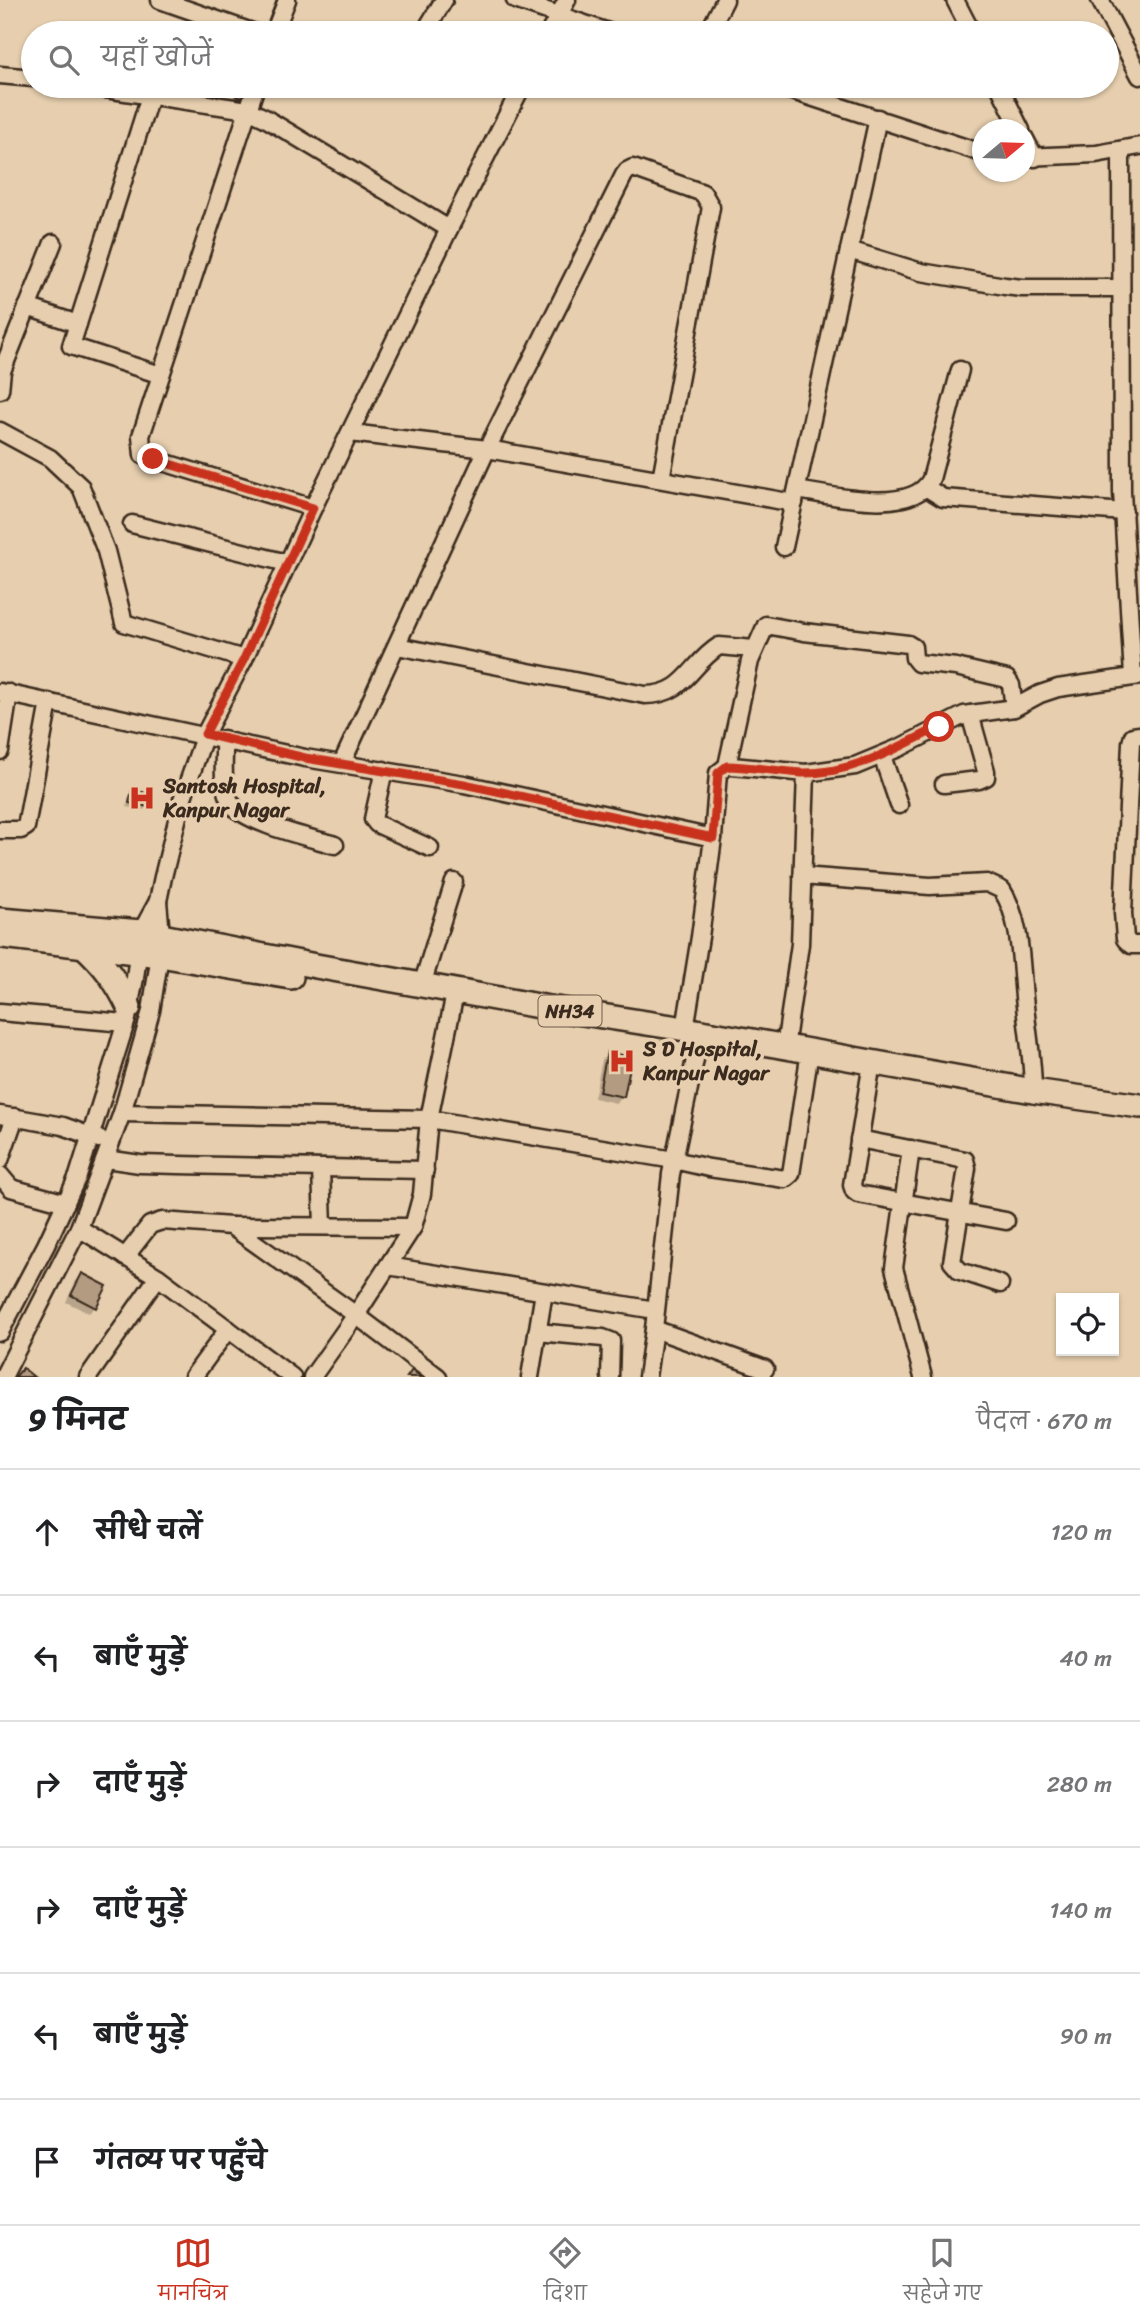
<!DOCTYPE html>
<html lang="hi">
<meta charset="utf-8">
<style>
body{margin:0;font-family:Sriracha,"Playpen Sans Deva",sans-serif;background:#f2f2f2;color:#202124}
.controls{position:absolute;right:21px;bottom:21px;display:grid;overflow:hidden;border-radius:0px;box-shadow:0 2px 5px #0004}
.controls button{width:63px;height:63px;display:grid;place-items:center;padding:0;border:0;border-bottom:2px solid #e0e0e0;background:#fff;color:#202124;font:35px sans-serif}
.compass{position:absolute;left:972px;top:119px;width:63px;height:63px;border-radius:50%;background:#fff;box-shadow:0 2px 5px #0004;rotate:71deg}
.stop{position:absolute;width:21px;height:21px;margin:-16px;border:5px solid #c8321e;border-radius:50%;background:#fff}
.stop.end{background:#c8321e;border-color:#fff;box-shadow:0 2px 7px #0008}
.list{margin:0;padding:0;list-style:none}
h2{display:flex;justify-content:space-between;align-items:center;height:91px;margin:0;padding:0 28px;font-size:30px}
h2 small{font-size:23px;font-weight:400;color:#757577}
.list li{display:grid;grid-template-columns:46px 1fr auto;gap:21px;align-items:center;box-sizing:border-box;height:126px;padding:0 28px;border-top:2px solid #e0e0e0}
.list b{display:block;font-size:26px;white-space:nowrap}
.list em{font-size:23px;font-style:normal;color:#757577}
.icon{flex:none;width:38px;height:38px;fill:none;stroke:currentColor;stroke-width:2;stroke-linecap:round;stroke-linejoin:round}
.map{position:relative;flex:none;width:1140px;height:1377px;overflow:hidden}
.search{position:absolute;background:#fff;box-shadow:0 2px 5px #0004;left:21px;right:21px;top:21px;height:77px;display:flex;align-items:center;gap:18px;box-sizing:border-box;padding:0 24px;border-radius:38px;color:#757577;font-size:26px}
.sheet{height:847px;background:#fff}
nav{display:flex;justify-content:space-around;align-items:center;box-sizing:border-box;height:98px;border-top:2px solid #e0e0e0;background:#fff;font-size:19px;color:#757577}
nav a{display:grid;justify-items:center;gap:4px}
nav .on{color:#c8321e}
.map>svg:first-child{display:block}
.shadow{fill:#0003}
.building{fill:#b29b81;stroke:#3b2a1e;stroke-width:2}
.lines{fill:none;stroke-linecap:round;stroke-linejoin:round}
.minor-casing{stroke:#3b2a1e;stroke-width:21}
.highway-casing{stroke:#3b2a1e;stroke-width:28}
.minor{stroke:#e6ceae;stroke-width:16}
.highway{stroke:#e6ceae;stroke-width:23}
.route{stroke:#c8321e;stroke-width:9}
.labels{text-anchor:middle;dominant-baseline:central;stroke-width:7;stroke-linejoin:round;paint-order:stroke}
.shield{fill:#e6ceae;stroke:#6e5b49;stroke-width:2}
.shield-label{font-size:19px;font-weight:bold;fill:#3b2a1e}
.poi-label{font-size:21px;font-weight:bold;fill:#3b2a1e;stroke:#e6ceae;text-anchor:start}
</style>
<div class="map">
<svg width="1140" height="1377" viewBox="0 0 1140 1377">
<rect width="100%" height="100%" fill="#e6ceae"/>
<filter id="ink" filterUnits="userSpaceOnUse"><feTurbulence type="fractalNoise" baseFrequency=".0143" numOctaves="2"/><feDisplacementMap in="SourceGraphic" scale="14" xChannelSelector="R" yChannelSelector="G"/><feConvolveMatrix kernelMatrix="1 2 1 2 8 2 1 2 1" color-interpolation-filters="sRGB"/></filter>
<g filter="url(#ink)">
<!-- shadow -->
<g class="shadow">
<path d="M238,86H251L243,103L233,99Z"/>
<path d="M133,792L147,806L143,810L127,807L129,796Z"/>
<path d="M608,1054L622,1096L616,1103L594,1098L602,1060Z"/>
<path d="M82,1275L95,1307L89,1313L66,1302L76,1281Z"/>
</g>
<!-- building -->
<g class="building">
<path d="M239,86H253L248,100L236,96Z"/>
<path d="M132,790L152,794L149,807L129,803Z"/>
<path d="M607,1052L632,1057L624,1097L599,1092Z"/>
<path d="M82,1273L107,1286L96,1308L71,1295Z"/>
<path d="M23,1368L34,1377H15Z"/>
<path d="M412,1370L421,1377H407Z"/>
</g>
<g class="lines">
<!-- minor casing -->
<g class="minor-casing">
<g id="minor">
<path d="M160,0L255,33"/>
<path d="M515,0L611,33"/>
<path d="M955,0L972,33"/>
<path d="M1100,0L1140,76"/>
<path d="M274,33L287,0"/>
<path d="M360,33L373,30L394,33"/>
<path d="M420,33L427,28L444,0"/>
<path d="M549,33L567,0"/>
<path d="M708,33L725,0"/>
<path d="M0,75L33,78"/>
<path d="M85,86L248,110L265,118L449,229"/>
<path d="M256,86L141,436L143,455L153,459L313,508"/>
<path d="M777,86L982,153"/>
<path d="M999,86L1021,130"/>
<path d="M150,96L71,346L161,375"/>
<path d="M1024,137L1035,158"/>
<path d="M1121,150L1122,492L1133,676"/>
<path d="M1024,157L1096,154L1140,146"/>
<path d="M849,250L921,272L1005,286L1022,288H1121"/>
<path d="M27,307L78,324"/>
<path d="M0,390L2,371L53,243"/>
<path d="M0,431L50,458L81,487L106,551L124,623L244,659"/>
<path d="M350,433L487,449L794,503"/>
<path d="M927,488L943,498L1124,512"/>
<path d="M797,490C829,495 913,516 931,479L960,370"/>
<path d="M132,524L287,563"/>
<path d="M784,547L878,118"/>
<path d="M397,646L645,695C686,695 690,664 719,646L754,649"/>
<path d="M0,692L305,758L464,784L713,838"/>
<path d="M1140,735L1133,736L1131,743L1123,913L1125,939L1131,945H1140"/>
<path d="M224,739C225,758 220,787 231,803C243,823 312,838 335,845"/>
<path d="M0,751L9,693"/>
<path d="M882,756L899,805"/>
<path d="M342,763L487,449L624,175L627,171L633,168L703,193L711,207L661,479"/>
<path d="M727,766L750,661L766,625L804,632L908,644L913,647L914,658L918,663L956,667L1007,679L1011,685L1014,708"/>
<path d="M384,770L373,819L377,824L430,848"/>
<path d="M944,784L979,780L986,777V771L970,714"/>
<path d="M0,830H21L26,827L49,702"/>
<path d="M802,876L930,886L987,883L1002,890C1023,923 1020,968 1025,1006C1028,1035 1033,1062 1033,1091"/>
<path d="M422,985L454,882"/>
<path d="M0,1012L125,1023"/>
<path d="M685,1029L700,937L713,838L718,773L727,766H732L806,773L855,766L901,747L964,715L1014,708L1040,694L1058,688L1140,676"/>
<path d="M785,1048L800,944L806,773"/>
<path d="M870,1075L852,1185L854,1191L858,1194L1006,1221"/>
<path d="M122,1113L429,1119L674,1160L709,1168L785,1179L791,1174L808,1064"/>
<path d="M0,1115L63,1126L99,1139"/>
<path d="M859,1139L965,1160L967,1168L952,1262L960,1271L1000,1284"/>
<path d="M911,1149L894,1268L923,1377"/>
<path d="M106,1159L140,1164L178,1165L425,1170"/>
<path d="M0,1160L15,1117"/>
<path d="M321,1169L323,1226"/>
<path d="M0,1175L11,1188L66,1203"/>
<path d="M231,1226L413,1227"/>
<path d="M79,1228L158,1277L292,1377"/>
<path d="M125,1257L150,1225L162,1221L231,1226L356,1315L438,1377"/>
<path d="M388,1266L655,1310"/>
<path d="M654,1329L765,1369"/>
<path d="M0,1332L46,1245L78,1176L127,1019L135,978L141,932L158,901"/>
<path d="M537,1332L603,1338L611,1341L610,1377"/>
<path d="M3,1377L79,1228L122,1113L151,1011L160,955L161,935L158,901L163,877L182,800L205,734L244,659L313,508L449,229L522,86"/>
<path d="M88,1377L158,1277"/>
<path d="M193,1377L228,1329"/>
<path d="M312,1377L356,1315L413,1227L422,1194L429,1119L453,1003"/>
<path d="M530,1377L544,1292"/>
<path d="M647,1377L654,1329L671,1174L698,1045"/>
</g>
</g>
<!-- highway casing -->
<g class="highway-casing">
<g id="highway">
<path d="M0,920L141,932L316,966L544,1007L685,1029L1033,1091L1140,1106"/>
<path d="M3,936L160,955L291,977"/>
<path d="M83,945C104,964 117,982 129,1007"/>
</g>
</g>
<!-- minor -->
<use href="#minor" class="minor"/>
<!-- highway -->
<use href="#highway" class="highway"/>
</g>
</g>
<g class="lines" filter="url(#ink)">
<!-- route -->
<path class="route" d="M153,459L313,508L244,659L205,734L305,758L464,784L713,838L718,773L727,766C752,766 777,772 802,773C853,774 895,749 939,727"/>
</g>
<!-- icons -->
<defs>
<g id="hospital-bare" transform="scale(2.1)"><path d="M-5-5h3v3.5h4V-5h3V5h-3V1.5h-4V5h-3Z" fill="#c8321e" stroke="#e6ceae" stroke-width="2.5" paint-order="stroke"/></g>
</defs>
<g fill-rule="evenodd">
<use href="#hospital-bare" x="142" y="798"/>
<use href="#hospital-bare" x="622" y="1061"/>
</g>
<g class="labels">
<!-- shield labels -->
<rect class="shield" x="538.5" y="995.5" width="63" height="31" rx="5"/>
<g class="shield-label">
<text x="570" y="1011">NH34</text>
</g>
<!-- poi labels -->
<g class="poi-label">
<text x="163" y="786">Santosh Hospital,<tspan x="163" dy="24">Kanpur Nagar</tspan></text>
<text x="643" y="1049">S D Hospital,<tspan x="643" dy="24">Kanpur Nagar</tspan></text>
</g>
</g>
</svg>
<div class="controls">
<button><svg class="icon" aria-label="locate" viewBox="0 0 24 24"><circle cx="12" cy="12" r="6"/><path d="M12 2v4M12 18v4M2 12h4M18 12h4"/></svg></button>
</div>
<svg class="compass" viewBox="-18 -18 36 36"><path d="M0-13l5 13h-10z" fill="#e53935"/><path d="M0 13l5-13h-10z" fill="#757577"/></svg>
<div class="stop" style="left:939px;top:727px"></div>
<div class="stop end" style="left:153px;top:459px"></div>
<div class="search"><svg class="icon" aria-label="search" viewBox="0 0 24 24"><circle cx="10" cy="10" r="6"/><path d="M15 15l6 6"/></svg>यहाँ खोजें</div>
</div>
<section class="sheet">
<h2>9 मिनट<small>पैदल · 670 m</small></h2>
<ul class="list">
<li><svg class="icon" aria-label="ahead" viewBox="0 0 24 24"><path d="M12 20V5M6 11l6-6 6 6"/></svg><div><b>सीधे चलें</b></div><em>120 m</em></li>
<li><svg class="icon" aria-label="left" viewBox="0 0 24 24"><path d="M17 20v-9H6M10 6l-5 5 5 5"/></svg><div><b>बाएँ मुड़ें</b></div><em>40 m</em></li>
<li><svg class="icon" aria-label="right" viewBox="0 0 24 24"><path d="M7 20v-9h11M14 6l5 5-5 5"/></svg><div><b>दाएँ मुड़ें</b></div><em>280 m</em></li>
<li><svg class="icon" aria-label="right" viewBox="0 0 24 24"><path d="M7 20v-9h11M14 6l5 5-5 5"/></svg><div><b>दाएँ मुड़ें</b></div><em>140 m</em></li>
<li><svg class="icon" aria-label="left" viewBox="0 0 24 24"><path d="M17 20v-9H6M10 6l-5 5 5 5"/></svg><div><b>बाएँ मुड़ें</b></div><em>90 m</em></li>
<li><svg class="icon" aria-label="arrive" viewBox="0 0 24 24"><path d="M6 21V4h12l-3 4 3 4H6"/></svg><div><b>गंतव्य पर पहुँचे</b></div></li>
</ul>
</section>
<nav>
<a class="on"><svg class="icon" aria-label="map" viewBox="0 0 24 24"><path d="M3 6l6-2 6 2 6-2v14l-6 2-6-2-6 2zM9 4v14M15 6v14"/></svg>मानचित्र</a>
<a><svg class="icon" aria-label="directions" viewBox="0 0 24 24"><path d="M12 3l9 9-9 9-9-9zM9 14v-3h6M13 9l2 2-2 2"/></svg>दिशा</a>
<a><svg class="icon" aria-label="saved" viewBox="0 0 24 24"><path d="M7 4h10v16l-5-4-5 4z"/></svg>सहेजे गए</a>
</nav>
